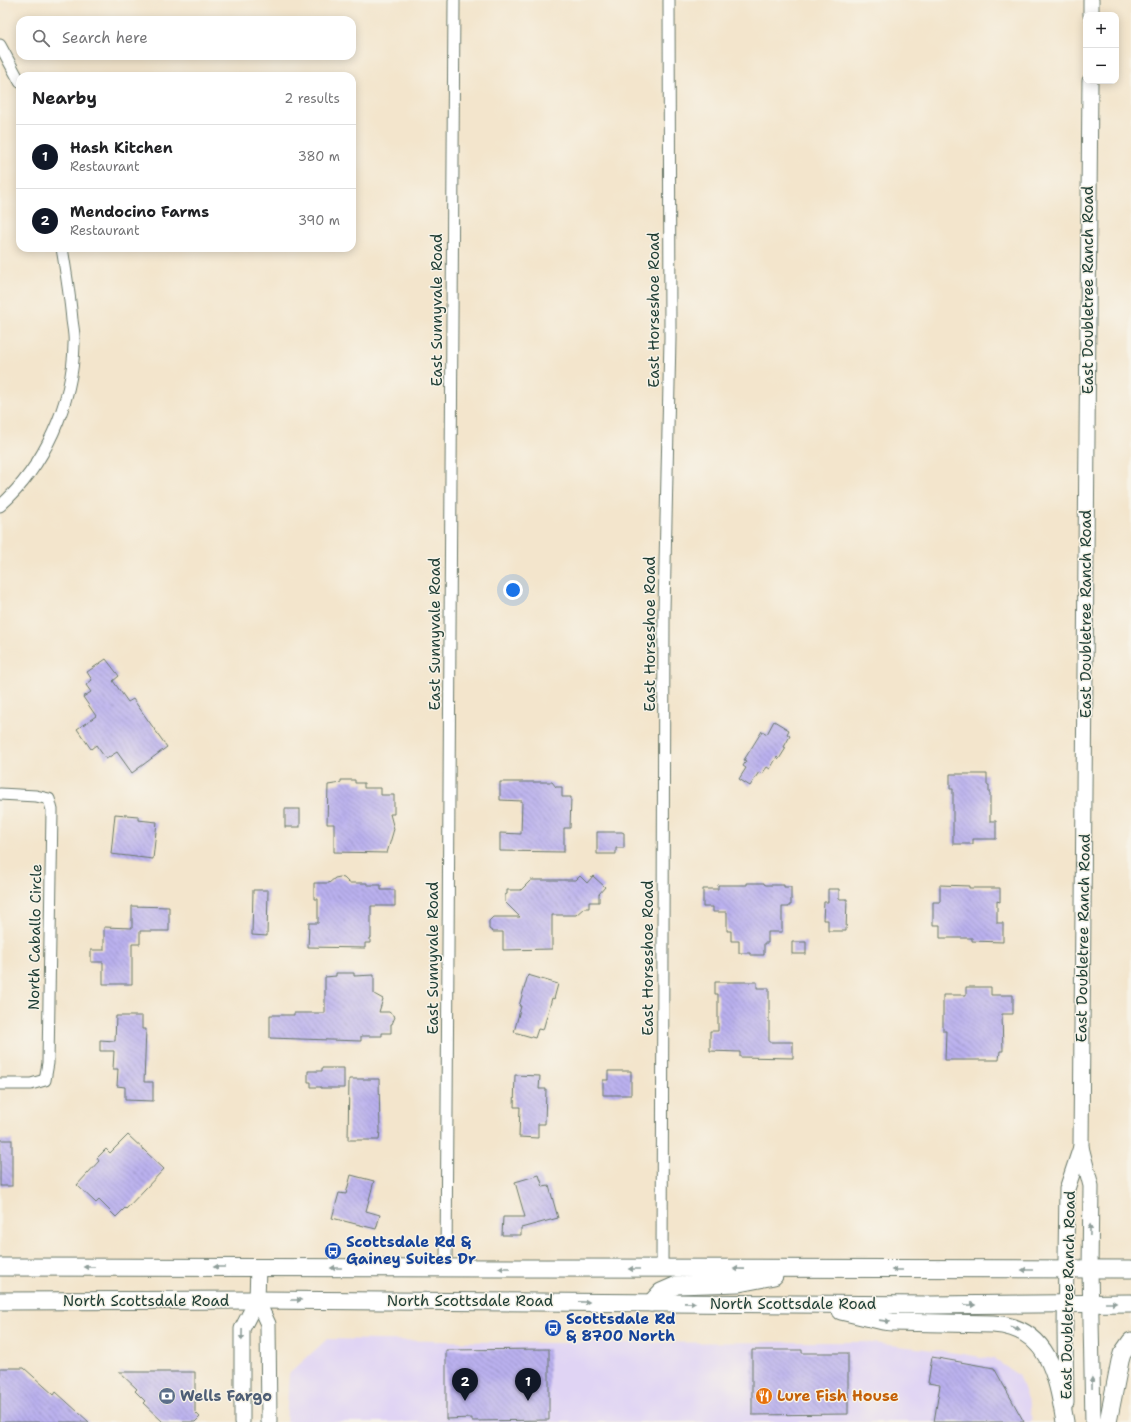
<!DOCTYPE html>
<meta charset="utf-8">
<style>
body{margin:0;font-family:"Shantell Sans",sans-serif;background:#f6f6f6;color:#202124}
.controls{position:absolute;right:12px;top:12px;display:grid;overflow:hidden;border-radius:8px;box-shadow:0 2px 10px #0003}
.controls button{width:36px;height:36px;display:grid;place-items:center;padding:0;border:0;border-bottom:1px solid #e0e0e0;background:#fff;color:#202124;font:20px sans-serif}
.you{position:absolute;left:513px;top:590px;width:14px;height:14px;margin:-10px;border:3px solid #fff;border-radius:50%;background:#1a73e8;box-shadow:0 0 0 6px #1a73e833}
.badge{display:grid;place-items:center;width:26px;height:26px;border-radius:50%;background:#111827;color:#fff;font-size:13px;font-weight:700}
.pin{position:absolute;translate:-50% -33px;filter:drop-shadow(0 1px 2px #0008)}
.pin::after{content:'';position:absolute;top:21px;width:14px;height:12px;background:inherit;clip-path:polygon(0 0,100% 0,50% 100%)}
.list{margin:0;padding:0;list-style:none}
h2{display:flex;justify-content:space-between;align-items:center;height:52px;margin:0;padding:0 16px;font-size:17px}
h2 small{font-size:13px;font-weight:400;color:#757577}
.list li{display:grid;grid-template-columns:26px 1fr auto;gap:12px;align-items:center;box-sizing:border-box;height:64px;padding:0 16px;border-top:1px solid #e0e0e0}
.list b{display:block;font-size:15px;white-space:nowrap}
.list p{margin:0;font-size:13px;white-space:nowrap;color:#757577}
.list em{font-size:13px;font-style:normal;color:#757577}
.icon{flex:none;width:22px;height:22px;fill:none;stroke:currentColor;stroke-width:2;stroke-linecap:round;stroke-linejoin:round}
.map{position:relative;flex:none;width:1131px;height:1422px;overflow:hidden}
.search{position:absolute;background:#fff;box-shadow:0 2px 10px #0003;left:16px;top:16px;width:340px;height:44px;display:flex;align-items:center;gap:10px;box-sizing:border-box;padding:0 14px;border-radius:12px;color:#757577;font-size:15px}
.panel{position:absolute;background:#fff;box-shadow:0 2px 10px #0003;left:16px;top:72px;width:340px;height:180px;border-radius:12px}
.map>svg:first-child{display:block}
.built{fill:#e0d4f4}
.building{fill:url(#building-back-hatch)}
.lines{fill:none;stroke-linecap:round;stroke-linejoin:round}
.street-casing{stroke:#697869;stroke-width:13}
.secondary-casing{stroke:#697869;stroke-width:17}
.primary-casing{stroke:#697869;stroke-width:19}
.street{stroke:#fff;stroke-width:11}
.secondary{stroke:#fff;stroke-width:15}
.primary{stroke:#fff;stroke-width:17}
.oneway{fill:#8f9e9a}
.labels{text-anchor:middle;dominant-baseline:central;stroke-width:3;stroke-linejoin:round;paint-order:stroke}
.street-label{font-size:15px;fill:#1f3d34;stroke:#f7f3e8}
.transit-label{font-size:15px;font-weight:bold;fill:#164399;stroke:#f7f3e8;text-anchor:start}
.service-label{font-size:15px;font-weight:bold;fill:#4e5e75;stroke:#f7f3e8;text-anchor:start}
.food-label{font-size:15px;font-weight:bold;fill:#c56008;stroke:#f7f3e8;text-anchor:start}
</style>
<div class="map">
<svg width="1131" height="1422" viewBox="0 0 1131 1422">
<defs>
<pattern id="building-back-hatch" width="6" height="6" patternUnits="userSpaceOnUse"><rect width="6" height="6" fill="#bab0ee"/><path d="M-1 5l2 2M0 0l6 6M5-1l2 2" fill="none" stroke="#9790c2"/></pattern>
</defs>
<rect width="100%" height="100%" fill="#f7f3e8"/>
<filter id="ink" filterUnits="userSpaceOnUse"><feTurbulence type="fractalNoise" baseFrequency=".025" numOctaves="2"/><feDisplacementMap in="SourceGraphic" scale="8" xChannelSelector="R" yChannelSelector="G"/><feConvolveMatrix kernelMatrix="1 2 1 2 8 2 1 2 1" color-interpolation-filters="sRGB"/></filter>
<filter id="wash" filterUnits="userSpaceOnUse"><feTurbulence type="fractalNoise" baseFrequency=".012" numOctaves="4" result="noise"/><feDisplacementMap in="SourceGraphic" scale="16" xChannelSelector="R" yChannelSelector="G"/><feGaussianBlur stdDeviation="0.9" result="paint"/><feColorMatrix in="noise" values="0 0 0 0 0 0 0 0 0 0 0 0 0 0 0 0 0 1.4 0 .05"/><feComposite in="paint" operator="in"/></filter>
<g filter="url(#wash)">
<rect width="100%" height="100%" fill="#f3e5cc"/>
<!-- built -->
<path class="built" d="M327,1339L548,1343L863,1342L943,1351L994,1359L1018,1375L1030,1407L1032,1422H286L289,1374Z"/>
<g id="blocks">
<!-- building -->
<g class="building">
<path d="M106,659L119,676L113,681L128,702L133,699L167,747L132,773L117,752L106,759L96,745L91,749L77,729L96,716L83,697L91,692L86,685L92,680L87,672Z"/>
<path d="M774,721L789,730L787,734L790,736L784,747L786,748L779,759L777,757L770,769L767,767L762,774L759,772L750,786L739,779L746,768L743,766L746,761L744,760L762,731L767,734Z"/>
<path d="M950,774H987V785H989V793H990V821H996V839H973V844H953V789H950Z"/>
<path d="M341,780H355V783H364V788H381V795H394V814H390L394,829L387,853L334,852V824H327L328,785L341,783Z"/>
<path d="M500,782H552L556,787H562V797H571L570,828H564V852L500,851V833L521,834L522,801L500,800Z"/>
<rect x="285" y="809" width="15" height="18"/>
<path d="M115,814L138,816V820L157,822L153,859L111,854Z"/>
<path d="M597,832H622L624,833V848H616V854H597Z"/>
<path d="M580,876L587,883L593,876L605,887L599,894V902H589V908H584L576,915H552V949L503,950V932H493L489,929V921L493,917H520L505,902V895L507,894V890H521L531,880H576Z"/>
<path d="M340,877L344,878L349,883H367V885H381V890H395V906H371V938H370V943H365V948L308,947L309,923H318V899H314V883H329L335,878Z"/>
<path d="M747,883H764V884L766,885H784V887H791V905H789V907H782V932H768V943H764V955H750V953H739V941H731V931H727V912H713V907H703V889H718V885H747Z"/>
<path d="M940,885L969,886V888H1000V902L997,901V923H1003V942L972,941V938H940V925H933V902H940Z"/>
<path d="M828,889H839V899H847L846,931H828V920H823L824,902H828Z"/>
<path d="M253,890H268L267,936L252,935Z"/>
<path d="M132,906L169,907V931H140V944H132V984H103V962H91V950H104V927L132,928Z"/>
<rect x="792" y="942" width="14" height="12"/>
<path d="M336,973H354V976L374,975V994L383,999L379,1012H389L395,1017L392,1024H391V1033H382V1036H361V1041L270,1038V1015H294V1013H325V977L336,976Z"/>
<path d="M528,975L558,984L554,999L552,998L543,1030L538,1029L535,1038L514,1032L521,1006H519Z"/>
<path d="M715,982H757V988H769V1042H793V1058L740,1057V1052L710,1051V1031H718V994H715Z"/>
<path d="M966,987H991V995H1013V1014H1002L1003,1051H1000L999,1060H945L946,1031H943V995H966Z"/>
<path d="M116,1016H142V1029H146L144,1082H153V1101L125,1100V1087L117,1086L118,1069H113L114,1051H100V1040L115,1041Z"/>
<path d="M322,1068H344V1088H321V1087H311V1082H308V1071H322Z"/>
<path d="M608,1071H631V1095H603V1080H608Z"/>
<path d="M515,1075L540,1076L539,1089H546L545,1124H538V1138L519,1137L520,1107H514Z"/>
<path d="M349,1079H379L380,1131L379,1140H348Z"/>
<path d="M128,1135L164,1169L126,1209L125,1208L116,1217L99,1200L96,1203L77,1185L99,1161L97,1158L106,1149L110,1153Z"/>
<rect x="0" y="1140" width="12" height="46"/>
<path d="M351,1175L374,1181L366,1211L380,1215L376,1229L332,1218L339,1193L346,1194Z"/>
<path d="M539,1175L543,1187L549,1186L558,1218L521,1228V1235H502L503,1217H525L515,1182Z"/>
<path d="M549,1349V1420L472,1421V1418L446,1419V1350Z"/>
<path d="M752,1350H802V1353H848V1414L752,1415Z"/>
<path d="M932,1357L994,1368L1024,1422H934L940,1385L928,1383Z"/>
<path d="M0,1368H24L54,1395L56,1392L89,1422H0Z"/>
<path d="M119,1372H195V1412L200,1417L195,1422H163L143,1403L145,1401L135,1391L137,1389Z"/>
</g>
</g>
</g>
<g filter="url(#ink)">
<use href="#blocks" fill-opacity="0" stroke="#697869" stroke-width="1"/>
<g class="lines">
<!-- street casing -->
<g class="street-casing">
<g id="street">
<path d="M0,45L20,82"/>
<path d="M0,506C44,467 73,403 74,344C75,337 73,328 72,320C70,296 66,272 62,248"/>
<path d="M0,794L36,796L49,799L52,810L48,1063L45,1080L31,1084H0"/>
<path d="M446,1267L454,0"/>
<path d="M662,1269L664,610L670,338L669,0"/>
</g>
</g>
<!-- secondary casing -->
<g class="secondary-casing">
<g id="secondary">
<path d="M1091,15V0"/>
<path d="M1090,81L1081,1147L1091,1186L1090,1269L1093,1422"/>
<path d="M258,1267L257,1300L268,1324L269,1422"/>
<path d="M1066,1403L1065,1329L1067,1189L1081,1147"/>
<path d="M242,1422V1329L257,1300"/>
</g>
</g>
<!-- primary casing -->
<g class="primary-casing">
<g id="primary">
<path d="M0,1267L1131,1269"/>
<path d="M0,1301L257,1300L931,1305L1131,1303"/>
<path d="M651,1303L661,1292L677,1285L739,1283L774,1276"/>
<path d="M841,1311L883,1321L892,1322L993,1324C1049,1327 1057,1376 1065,1422"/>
<path d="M1108,1422L1120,1361L1122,1354L1131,1341"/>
</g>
</g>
<!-- street -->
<use href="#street" class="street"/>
<!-- secondary -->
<use href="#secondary" class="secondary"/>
<!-- primary -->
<use href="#primary" class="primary"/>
</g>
<!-- one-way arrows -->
<defs><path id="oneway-solid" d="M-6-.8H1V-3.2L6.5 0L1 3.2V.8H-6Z"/></defs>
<g class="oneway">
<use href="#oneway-solid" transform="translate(1090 1230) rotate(-89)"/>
<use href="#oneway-solid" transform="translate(89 1267) rotate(180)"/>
<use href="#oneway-solid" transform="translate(219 1267) rotate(180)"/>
<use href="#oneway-solid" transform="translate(336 1268) rotate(-180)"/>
<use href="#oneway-solid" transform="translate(504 1268) rotate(-180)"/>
<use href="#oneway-solid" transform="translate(634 1269) rotate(-180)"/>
<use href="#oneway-solid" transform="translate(739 1269) rotate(-179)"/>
<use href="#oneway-solid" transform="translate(897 1270) rotate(180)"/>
<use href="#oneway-solid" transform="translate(1027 1270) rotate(180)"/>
<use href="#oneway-solid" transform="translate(296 1300)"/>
<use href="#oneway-solid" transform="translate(584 1302) rotate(1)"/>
<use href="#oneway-solid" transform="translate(690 1303) rotate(1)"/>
<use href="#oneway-solid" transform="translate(1111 1303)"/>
<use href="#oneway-solid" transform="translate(970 1305) rotate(-1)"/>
<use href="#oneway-solid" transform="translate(885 1321) rotate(8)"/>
<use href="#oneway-solid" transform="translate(1015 1328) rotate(18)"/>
<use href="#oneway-solid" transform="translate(242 1335) rotate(91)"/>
<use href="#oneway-solid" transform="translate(1092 1383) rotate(-91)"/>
</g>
</g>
<!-- icons -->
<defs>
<g id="bus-disc" transform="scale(0.9)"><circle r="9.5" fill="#1a4fb4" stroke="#f7f3e8"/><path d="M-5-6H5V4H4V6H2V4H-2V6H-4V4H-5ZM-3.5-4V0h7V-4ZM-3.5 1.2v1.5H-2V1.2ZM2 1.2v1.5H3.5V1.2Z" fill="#fff"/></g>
<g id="bank-disc" transform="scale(0.9)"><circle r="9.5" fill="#5c6f8a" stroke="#f7f3e8"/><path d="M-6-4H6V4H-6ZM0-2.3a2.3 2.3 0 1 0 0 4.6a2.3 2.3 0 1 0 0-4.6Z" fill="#fff"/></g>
<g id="restaurant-disc" transform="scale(0.9)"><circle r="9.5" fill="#e8710a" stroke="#f7f3e8"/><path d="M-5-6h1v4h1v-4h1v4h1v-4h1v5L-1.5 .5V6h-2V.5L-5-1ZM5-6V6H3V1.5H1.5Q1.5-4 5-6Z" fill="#fff"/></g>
</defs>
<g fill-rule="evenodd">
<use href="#bus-disc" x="333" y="1251"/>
<use href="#bus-disc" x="553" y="1328"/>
<use href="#bank-disc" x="167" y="1396"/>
<use href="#restaurant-disc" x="764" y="1396"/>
</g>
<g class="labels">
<!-- street labels -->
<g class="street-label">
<text transform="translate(1088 290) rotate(-90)">East Doubletree Ranch Road</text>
<text transform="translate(437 310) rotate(-90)">East Sunnyvale Road</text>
<text transform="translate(654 310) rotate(-90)">East Horseshoe Road</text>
<text transform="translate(1086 614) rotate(-90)">East Doubletree Ranch Road</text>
<text transform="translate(435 634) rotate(-90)">East Sunnyvale Road</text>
<text transform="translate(650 634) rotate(-90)">East Horseshoe Road</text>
<text transform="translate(35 937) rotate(-89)">North Caballo Circle</text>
<text transform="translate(1083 938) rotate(-89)">East Doubletree Ranch Road</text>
<text transform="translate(433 958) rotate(-90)">East Sunnyvale Road</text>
<text transform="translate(648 958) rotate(-90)">East Horseshoe Road</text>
<text transform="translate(1068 1295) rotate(-89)">East Doubletree Ranch Road</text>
<text x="146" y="1301">North Scottsdale Road</text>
<text x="470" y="1301">North Scottsdale Road</text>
<text x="793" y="1304">North Scottsdale Road</text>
</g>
<!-- transit labels -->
<g class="transit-label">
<text x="346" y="1242">Scottsdale Rd &amp;<tspan x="346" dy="17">Gainey Suites Dr</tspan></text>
<text x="566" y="1319">Scottsdale Rd<tspan x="566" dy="17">&amp; 8700 North</tspan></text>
</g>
<!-- service labels -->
<g class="service-label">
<text x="180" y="1396">Wells Fargo</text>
</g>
<!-- food labels -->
<g class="food-label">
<text x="777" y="1396">Lure Fish House</text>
</g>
</g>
</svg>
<div class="controls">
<button>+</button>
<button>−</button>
</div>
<div class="you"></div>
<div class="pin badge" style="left:528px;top:1401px">1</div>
<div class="pin badge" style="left:465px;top:1401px">2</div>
<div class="search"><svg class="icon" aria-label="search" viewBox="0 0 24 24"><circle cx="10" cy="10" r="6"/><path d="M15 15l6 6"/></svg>Search here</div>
<section class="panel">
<h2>Nearby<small>2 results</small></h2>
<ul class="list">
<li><span class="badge">1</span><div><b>Hash Kitchen</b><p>Restaurant</p></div><em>380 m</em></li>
<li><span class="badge">2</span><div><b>Mendocino Farms</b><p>Restaurant</p></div><em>390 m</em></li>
</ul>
</section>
</div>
